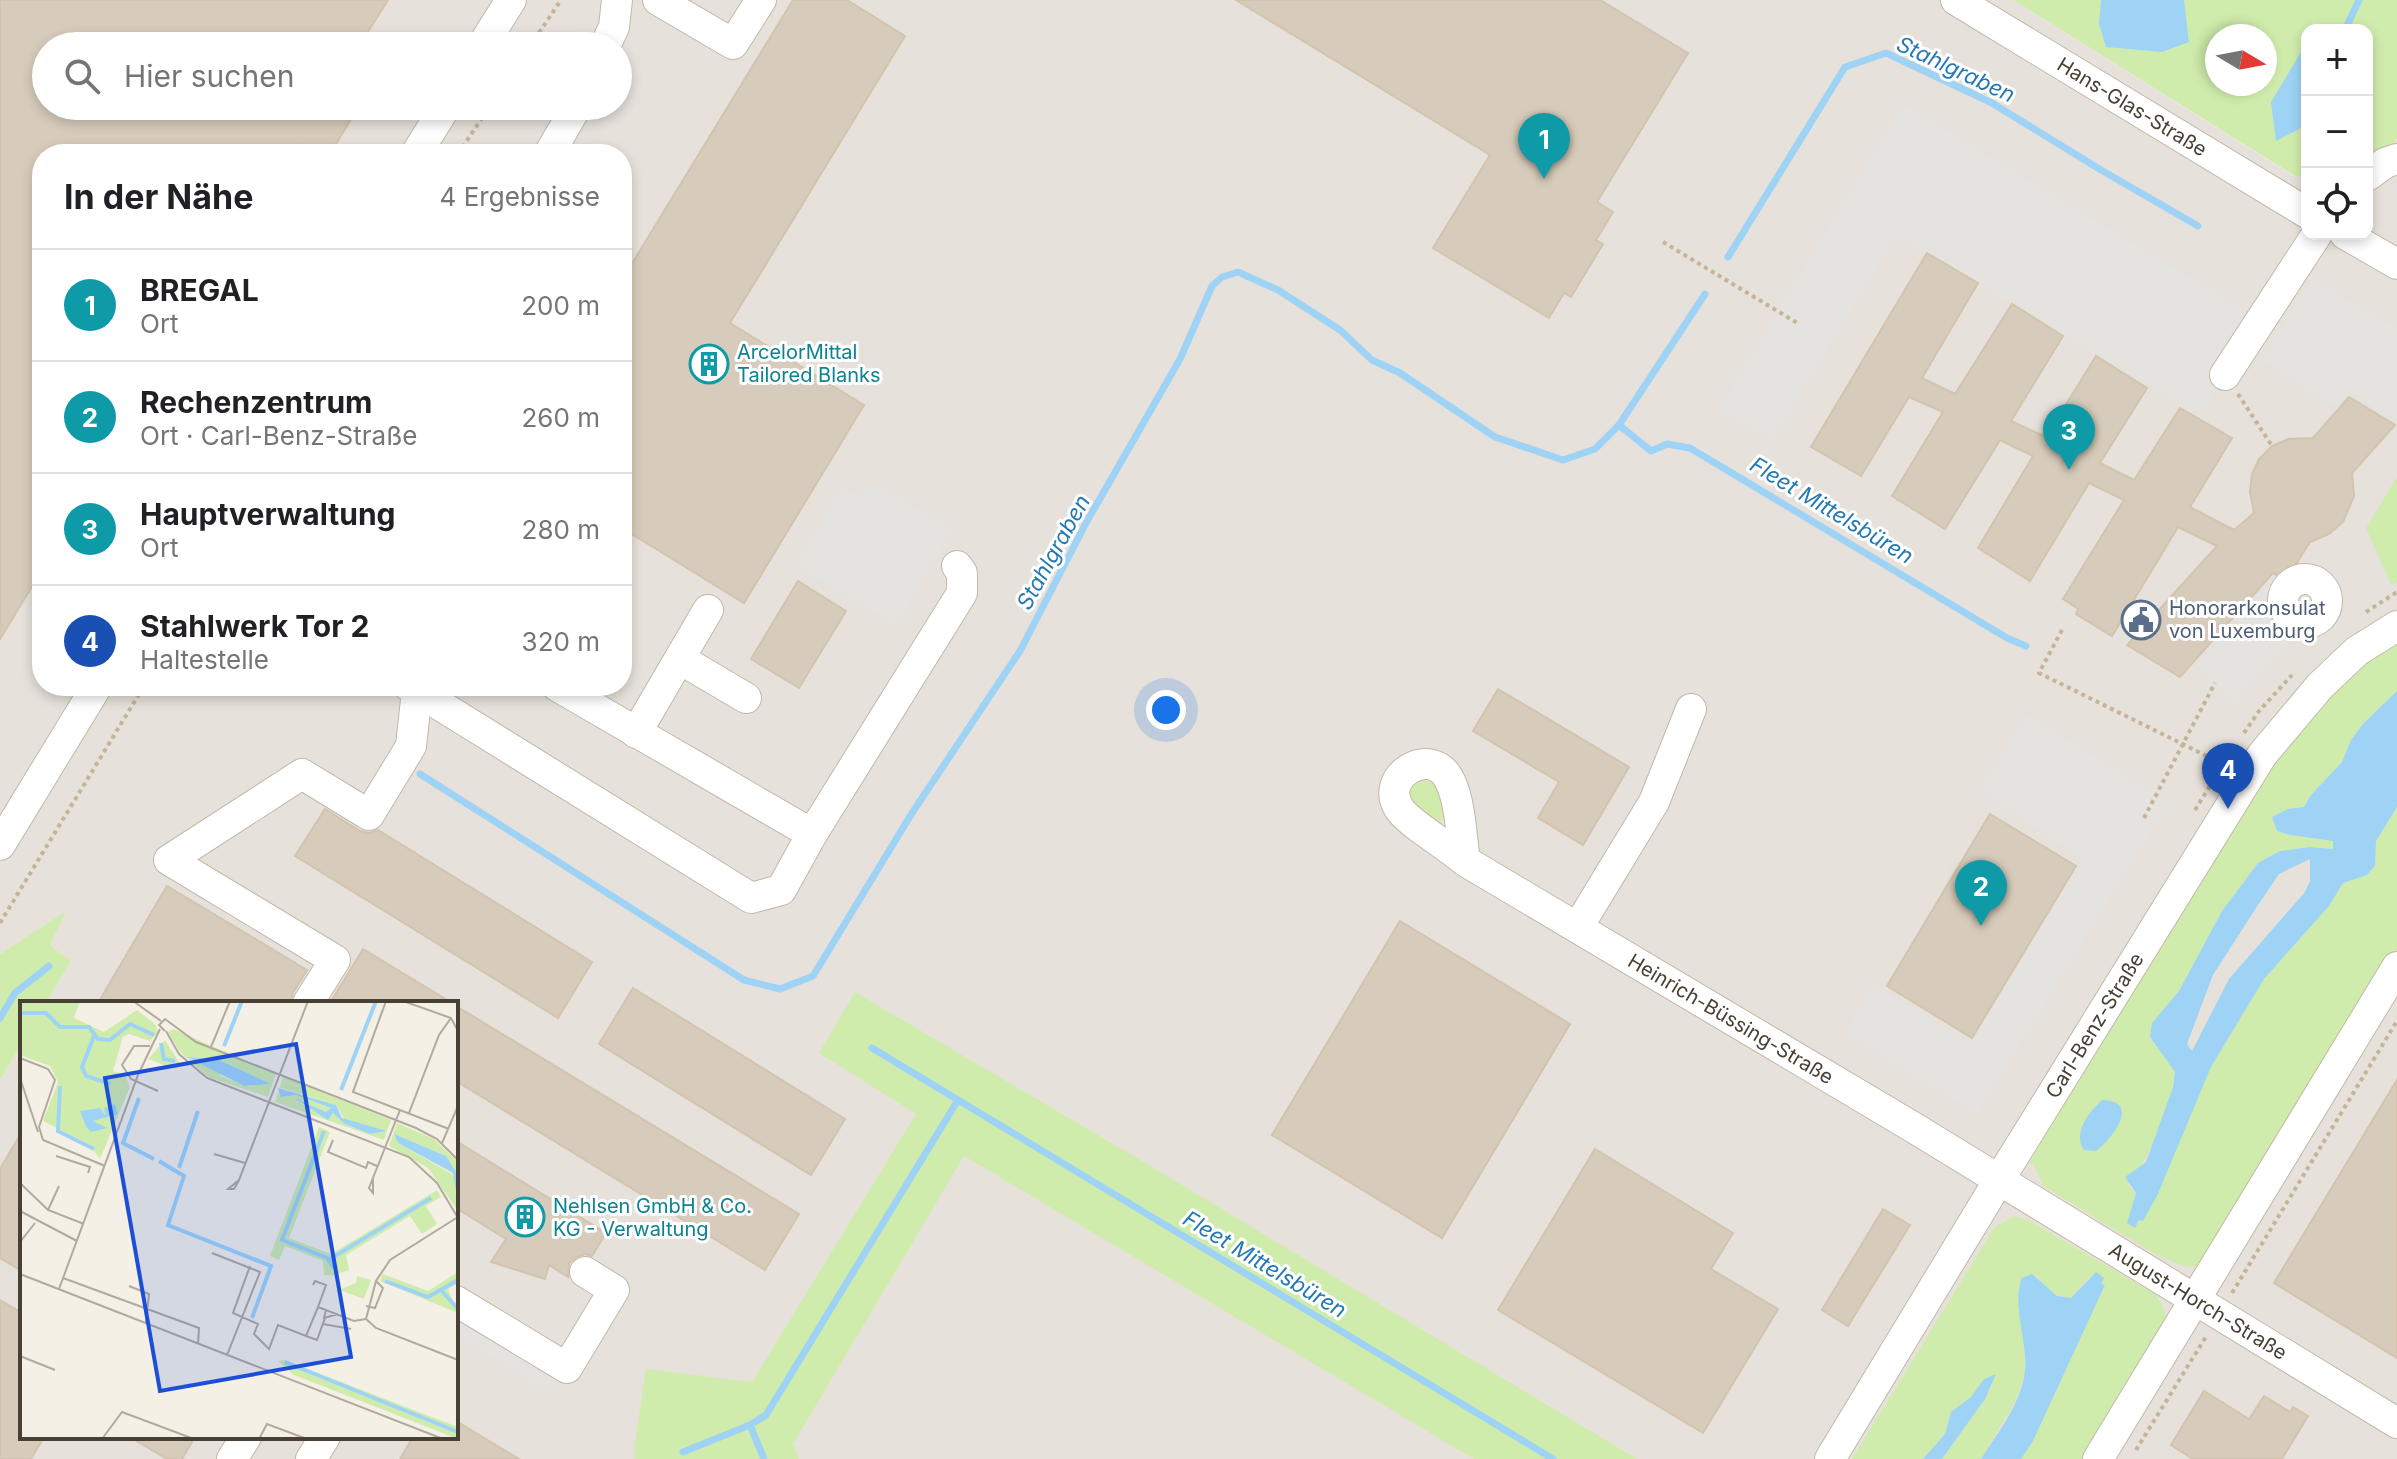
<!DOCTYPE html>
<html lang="de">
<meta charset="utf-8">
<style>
body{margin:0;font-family:Inter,sans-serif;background:#f2f2f2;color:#202124}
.controls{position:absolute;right:24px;top:24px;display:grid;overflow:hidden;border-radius:16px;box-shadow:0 4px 12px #0003}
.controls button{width:72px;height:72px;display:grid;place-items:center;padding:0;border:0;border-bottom:2px solid #e0e0e0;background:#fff;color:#202124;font:40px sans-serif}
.compass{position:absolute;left:2205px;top:24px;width:72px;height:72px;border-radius:50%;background:#fff;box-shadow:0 4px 12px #0003;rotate:100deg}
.you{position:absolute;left:1166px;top:710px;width:28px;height:28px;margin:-20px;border:6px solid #fff;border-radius:50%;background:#1a73e8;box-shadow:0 0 0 12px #1a73e833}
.badge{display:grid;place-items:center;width:52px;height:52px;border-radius:50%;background:#0b8043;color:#fff;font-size:26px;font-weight:700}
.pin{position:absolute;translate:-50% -66px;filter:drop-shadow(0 2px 4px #0008)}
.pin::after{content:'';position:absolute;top:42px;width:28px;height:24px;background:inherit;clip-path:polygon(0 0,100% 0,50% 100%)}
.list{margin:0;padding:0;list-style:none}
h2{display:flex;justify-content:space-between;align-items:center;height:104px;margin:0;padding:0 32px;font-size:34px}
h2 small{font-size:26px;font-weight:400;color:#757577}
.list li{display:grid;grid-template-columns:52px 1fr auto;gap:24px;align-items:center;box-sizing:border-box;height:112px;padding:0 32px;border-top:2px solid #e0e0e0}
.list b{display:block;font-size:30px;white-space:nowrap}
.list p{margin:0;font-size:26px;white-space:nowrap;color:#757577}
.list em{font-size:26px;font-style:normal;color:#757577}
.icon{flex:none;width:44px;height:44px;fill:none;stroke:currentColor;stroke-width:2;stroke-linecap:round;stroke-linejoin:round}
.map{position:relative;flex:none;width:2397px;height:1459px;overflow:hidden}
.search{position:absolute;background:#fff;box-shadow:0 4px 12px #0003;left:32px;top:32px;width:600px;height:88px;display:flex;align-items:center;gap:20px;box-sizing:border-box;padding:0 28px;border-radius:44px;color:#757577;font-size:30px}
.panel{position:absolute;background:#fff;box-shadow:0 4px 12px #0003;left:32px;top:144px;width:600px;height:552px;border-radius:32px}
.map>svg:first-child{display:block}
.industrial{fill:#e7e1db;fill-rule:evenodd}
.green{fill:#d0ecac;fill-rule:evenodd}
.parking{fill:#e5e3df}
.water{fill:#9ed3f6;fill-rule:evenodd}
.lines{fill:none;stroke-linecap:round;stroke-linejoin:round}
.stream{stroke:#9ed3f6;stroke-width:7}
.building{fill:#d7ccbb;stroke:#d2c4ae;stroke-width:2}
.minor-casing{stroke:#c1b8a8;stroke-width:32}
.path{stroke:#c4b498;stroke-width:4;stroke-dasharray:4 4;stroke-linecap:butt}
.minor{stroke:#fff;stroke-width:30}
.labels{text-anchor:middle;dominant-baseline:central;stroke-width:6;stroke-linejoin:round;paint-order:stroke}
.street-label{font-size:20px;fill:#484035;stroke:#fff}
.culture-label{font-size:20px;fill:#0d838f;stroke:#fff;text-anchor:start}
.service-label{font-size:20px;fill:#4e5e75;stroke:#fff;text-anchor:start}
.water-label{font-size:22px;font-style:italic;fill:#2479b4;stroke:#fff}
.inset-river{fill:none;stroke:#9ed3f6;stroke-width:4}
.inset-road{fill:none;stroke:#b0aa9f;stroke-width:2}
.view{fill:#1d4ed8;fill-opacity:0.15;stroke:#1d4ed8;stroke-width:4}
.inset-edge{fill:none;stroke:#484035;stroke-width:4}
</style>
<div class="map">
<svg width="2397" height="1459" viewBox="0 0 2397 1459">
<rect width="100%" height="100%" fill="#f5f0e6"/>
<!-- industrial -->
<path class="industrial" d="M0,0H2013L2294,176L2307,177V234H2367V163L2389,153L2397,138V1459H0V1080L22,1043V1437H456V1003H46L71,961L50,945L65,912L0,954ZM46,46H618V106H46ZM42,154H622V686H42Z"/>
<!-- green -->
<g class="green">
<path d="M2013,0H2397V138L2389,153L2367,163V30H2307V177L2295,176ZM2217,36H2265V84H2217Z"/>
<path d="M2397,477V582L2391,585L2366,528Z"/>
<path d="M2397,640V691L2363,724L2351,740L2342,762L2311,795L2304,808L2288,809L2277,831L2290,835L2334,841L2333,849L2309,847L2280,851L2258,863L2222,911L2179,991L2152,1024L2150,1037L2175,1071C2170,1111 2152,1154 2128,1185L2136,1193L2133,1202L2191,1111L2211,1067L2264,979L2329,906L2343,883L2367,875L2375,867L2376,841L2397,807V950L2204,1266L2198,1271L2194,1266L2186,1267L2155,1254L2043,1186L2034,1165L2029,1164L2048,1129L2270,765L2317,706L2359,667Z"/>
<path d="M1423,779L1438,785L1445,818L1436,823L1410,804L1409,788Z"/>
<path d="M66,911L50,945L71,961L46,1003H22V1043L0,1080V954Z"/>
<path d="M855,992L1147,1164L1637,1459H1474L964,1156L793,1444L799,1459H635L634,1451L646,1369L752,1382L916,1114L819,1053Z"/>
<path d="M2013,1216L2028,1220L2155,1294L2163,1306L2166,1319L2087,1459H2021L2033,1441L2104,1286L2088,1278L2071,1298C2054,1296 2046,1290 2037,1276L2024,1340L2025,1372L2017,1399L1981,1459H1942L1985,1399L1995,1375L1984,1379L1971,1397L1951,1412L1945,1434L1923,1459H1852L1994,1228Z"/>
</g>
<!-- parking -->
<g class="parking">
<path d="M1903,105L2259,320L2200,415L1896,236L1772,439L1718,411Z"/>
<path d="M2312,280L2397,329V422L2350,392L2337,407L2262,360Z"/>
<path d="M869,481L952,529L897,624L796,566L842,487L860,497Z"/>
<path d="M2298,568H2317L2329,574L2341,589L2338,612L2330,622L2312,635H2293L2234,703L2198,664L2274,580Z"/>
<path d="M2027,715L2154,795L2166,807L1977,1113L1845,1033L1873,984L1971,1044L2083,859L1981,790Z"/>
<path d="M456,1301L561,1365L547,1390L456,1334Z"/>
</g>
<!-- water -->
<g class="water">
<path d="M2101,0H2184L2189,42L2162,52L2106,47L2099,24Z"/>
<path d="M2307,42V125L2276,141L2271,102Z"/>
<path d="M2397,691V807L2376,841L2375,866L2367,875L2343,883L2329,906L2264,979L2211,1067L2157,1196L2143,1221L2139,1220L2135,1228L2127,1223L2136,1193L2125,1177L2146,1162L2173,1087L2175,1072L2150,1037L2152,1023L2179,991L2222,911L2258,863L2280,851L2309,847L2333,849V841L2290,835L2277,831L2272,817L2288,809L2304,807L2311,795L2342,762L2351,740L2363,724ZM2310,859V881L2305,892L2229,979L2192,1051L2187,1044L2213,975L2256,908L2279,874Z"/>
<path d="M2102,1100C2142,1101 2112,1139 2096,1151L2084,1150C2072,1133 2089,1112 2102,1100Z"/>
<path d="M2096,1272L2104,1278L2101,1284L2105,1285L2033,1441L2021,1459H1981C1998,1432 2022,1403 2025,1370C2028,1343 2011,1302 2022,1278L2032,1274L2057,1296L2071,1298Z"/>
<path d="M1996,1374L1985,1399L1942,1459H1923L1945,1434L1951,1412L1971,1397L1984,1379Z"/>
</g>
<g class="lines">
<!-- stream -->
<g class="stream">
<path d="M2345,30L2359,0"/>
<path d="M1728,257L1845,67L1886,53L1992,103L2101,170L2198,226"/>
<path d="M1619,425L1651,451L1667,444L1690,448L2007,638L2026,646"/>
<path d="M420,774L744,980L780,989L813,976L912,813L1020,651L1086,523L1180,359L1212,286L1222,277L1238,272L1278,290L1340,330L1372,360L1400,373L1495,437L1563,460L1595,449L1619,425L1705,294"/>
<path d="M0,1018L15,993L49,966"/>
<path d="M872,1048L958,1100"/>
<path d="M750,1425L764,1459"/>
<path d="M683,1452L750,1425L766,1415L958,1100L1553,1459"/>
</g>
</g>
<!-- building -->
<g class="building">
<path d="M0,0H388L359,46H46V106H359L330,154H315L300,145L295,154H42V570L0,639Z"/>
<path d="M793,0H847L905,36L730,323L864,405L744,603L622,528V280Z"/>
<path d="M1236,0H1600L1688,53L1597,202L1613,212L1596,240L1603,244L1571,297L1564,293L1549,318L1433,248L1490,155Z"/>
<path d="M1927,253L1978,283L1922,378L1955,394L2012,304L2063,336L2011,421L2046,437L2096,356L2147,388L2100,463L2134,480L2180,408L2232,438L2190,507L2234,530L2254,513L2250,492L2252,474L2259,459L2272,446L2288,439L2313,438L2349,397L2395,425L2352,473L2354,496L2343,522L2329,534L2310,542L2286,580L2273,573L2180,677L2127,645L2217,546L2178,527L2112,636L2076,614L2078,609L2063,599L2124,500L2089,483L2030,581L1978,548L2033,456L2000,440L1945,529L1892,496L1943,412L1909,397L1861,476L1811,447Z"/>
<path d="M798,581L846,611L799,688L751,659Z"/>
<path d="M1498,689L1629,767L1583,845L1538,818L1559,782L1473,731Z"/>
<path d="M325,809L360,831L369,833L378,830L592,962L558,1018L295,856Z"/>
<path d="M1990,814L2076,866L1972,1038L1887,986Z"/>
<path d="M167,886L307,970L293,993L290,1003H98Z"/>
<path d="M1400,921L1570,1024L1442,1238L1272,1135Z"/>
<path d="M363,949L452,1003H330Z"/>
<path d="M633,988L845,1119L811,1175L599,1044Z"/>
<path d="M456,1006L799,1214L765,1270L456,1081Z"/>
<path d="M2397,1080V1358L2274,1283Z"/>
<path d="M22,1132V1271L0,1258V1169Z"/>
<path d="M456,1141L606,1233L592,1256L585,1254L576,1257L569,1263L568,1277L549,1265L545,1279L491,1262L506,1239L456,1208Z"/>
<path d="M1595,1149L1733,1233L1711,1269L1778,1309L1703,1433L1498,1310Z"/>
<path d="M1883,1209L1910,1225L1848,1326L1822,1310Z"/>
<path d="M0,1300L22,1313V1437H44L31,1459H0Z"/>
<path d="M2204,1391L2249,1419L2264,1396L2290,1412L2293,1407L2308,1416L2282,1459H2193L2171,1445Z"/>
<path d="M456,1421L519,1459H400L413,1437H456Z"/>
<path d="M130,1437H195L182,1459H167Z"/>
</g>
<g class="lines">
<!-- minor casing -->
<g class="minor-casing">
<g id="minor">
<path d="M658,0L733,44L761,0"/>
<path id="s1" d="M1956,0L2307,213"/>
<path d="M482,46L511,0"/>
<path d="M605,46L614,27L617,0"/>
<path d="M416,154L446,106"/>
<path d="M549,154L577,106"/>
<path d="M2367,176L2385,163L2397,159"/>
<path d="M2345,234L2397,264"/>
<path d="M2225,375L2317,234"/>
<circle cx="2305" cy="601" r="22"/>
<path d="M680,659L746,698"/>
<path d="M409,686L751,898L781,890L812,834L962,593V573L957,566"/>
<path d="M557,686L812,834"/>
<path d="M636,733L708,610"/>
<path d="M0,845L97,686"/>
<path id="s2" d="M1465,861C1461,836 1461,804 1450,781C1432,742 1375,778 1401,811C1412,825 1448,846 1465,861L1911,1126L2397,1423"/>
<path d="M1578,927L1654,802L1691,709"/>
<path d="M308,1003L335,960L169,860L302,774L369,815L411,746L417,691L423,686"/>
<path d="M456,1301L567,1368L614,1290L585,1272"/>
<path d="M232,1459L246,1437"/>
<path d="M311,1459L325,1437"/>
<path id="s3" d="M1830,1459L1999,1180L2262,755L2320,686L2357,651L2397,626"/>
<path d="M2098,1459L2397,967"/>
</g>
</g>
<!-- path -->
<g class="path">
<path d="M530,46L561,0"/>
<path d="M458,154L490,106"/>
<path d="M1663,242L1799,324"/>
<path d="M2238,394L2272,446"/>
<path d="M2366,612L2397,592"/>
<path d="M2062,630L2039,673L2223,764"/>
<path d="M2244,733L2259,711L2292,675"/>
<path d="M2195,810L2230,753"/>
<path d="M2144,818L2215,683"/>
<path d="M0,923L144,686"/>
<path d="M2232,1293L2397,1021"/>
<path d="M2136,1450L2207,1335"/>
</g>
<!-- minor -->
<use href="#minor" class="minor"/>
</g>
<!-- icons -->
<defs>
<g id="building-ring" transform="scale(2)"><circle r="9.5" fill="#fff" stroke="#0f9aa8" stroke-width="1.5"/><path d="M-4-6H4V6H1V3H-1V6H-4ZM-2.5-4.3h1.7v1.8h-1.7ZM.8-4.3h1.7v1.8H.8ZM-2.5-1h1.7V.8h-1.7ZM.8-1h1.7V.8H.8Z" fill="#0f9aa8"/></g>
<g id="civic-ring" transform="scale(2)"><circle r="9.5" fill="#fff" stroke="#5c6f8a" stroke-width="1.5"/><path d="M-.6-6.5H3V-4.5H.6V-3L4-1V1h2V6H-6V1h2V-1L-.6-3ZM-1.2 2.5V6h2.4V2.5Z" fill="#5c6f8a"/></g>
</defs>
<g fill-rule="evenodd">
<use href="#building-ring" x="709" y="364"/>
<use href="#civic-ring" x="2141" y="620"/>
<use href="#building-ring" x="525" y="1217"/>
</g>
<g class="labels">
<!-- street labels -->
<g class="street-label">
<text stroke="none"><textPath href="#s1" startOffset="206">Hans-Glas-Straße</textPath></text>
<text stroke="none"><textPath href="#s2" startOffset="570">Heinrich-Büssing-Straße</textPath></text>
<text stroke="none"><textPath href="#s3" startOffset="508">Carl-Benz-Straße</textPath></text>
<text stroke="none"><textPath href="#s2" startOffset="1116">August-Horch-Straße</textPath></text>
</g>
<!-- culture labels -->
<g class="culture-label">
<text x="737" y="352">ArcelorMittal<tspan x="737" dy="23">Tailored Blanks</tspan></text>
<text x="553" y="1206">Nehlsen GmbH &amp; Co.<tspan x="553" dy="23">KG - Verwaltung</tspan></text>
</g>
<!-- service labels -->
<g class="service-label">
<text x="2169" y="608">Honorarkonsulat<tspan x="2169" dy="23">von Luxemburg</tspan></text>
</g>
<!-- water labels -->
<g class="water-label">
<text transform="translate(1956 69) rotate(25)">Stahlgraben</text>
<text transform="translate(1832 510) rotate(31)">Fleet Mittelsbüren</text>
<text transform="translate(1053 552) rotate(-61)">Stahlgraben</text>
<text transform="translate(1265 1264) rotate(31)">Fleet Mittelsbüren</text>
</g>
</g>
<!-- overview -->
<g transform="translate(20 1001)">
<rect width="438" height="438" fill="#f5f0e6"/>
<path d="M0,0H60L54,17L84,31L117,9L135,23L138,31L130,40L109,33L103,36L93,70L105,74L110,86L80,158L69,143L23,120L38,81L30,65L0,54ZM153,28L256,73L248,96L188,76L160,51L148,31ZM167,57L199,60L251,83L224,85L201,75L196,65ZM145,39L161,64L155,68L128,58ZM263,76L371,119L364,139L255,101ZM258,86L316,104L325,119L367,130L350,133L330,125L313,112L308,118L275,99L307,113L311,107L277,94L262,96ZM377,122L414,138L438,161V174L426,155L374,133L378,142L437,176L438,210L408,167L369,145ZM299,126L310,131L269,237L311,253L417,189L421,196L406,205L417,223L402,233L390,215L326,254L329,269L315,274H304L303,260L265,245L259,259L250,255ZM438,271V282L428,288L438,312L360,280L363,273L408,290ZM337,275L351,279L344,298L319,289L336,282ZM264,359L438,426V438L274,374L258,360Z" fill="#d0ecac" fill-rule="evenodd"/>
<path d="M167,56L199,59L251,83L224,85ZM258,87L316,104L322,117L367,130L350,133L325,123L313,112L308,119L274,97L306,111L311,107L276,94L261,96ZM95,103L98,113L73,120L87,127L71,131L66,126L60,110L80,107L86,115L84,107ZM374,133L426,155L438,174L436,190L433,172L378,142Z" fill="#9ed3f6"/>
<path class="inset-river" d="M0,12H26L40,26H69L78,38L90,39L110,23L134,34M74,35L62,66L66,75L90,83M141,42L144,58L155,60M204,45L222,0M40,85L38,130L74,148M321,89L356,0M119,97L103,142L134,158M304,130L262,239L307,257L314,267M139,160L164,175L148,224L251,265L232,317M159,167L178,110M310,258L411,197M365,280L408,296L438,279M421,289L438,308M265,361L438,431"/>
<path class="inset-road" d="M113,0L141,20M366,0L333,91L429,128M383,0L431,17L438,30M145,30L139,24L145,18L176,41L396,127L417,138L438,159M146,30L159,53L187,77L389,156L417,182L438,217M130,45H114L102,64L111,78L138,90M191,46L210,0M0,57L28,68L35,79L19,126L23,139L85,165M0,77L18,131M389,112L419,34L431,17M313,139L308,151L346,167L348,161L357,165M422,142L438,105M194,153L225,162M36,155L70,166L68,172M353,178V192L349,187L380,109M219,179L208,188H214L219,179L288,0M0,182L28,209L64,223M28,209L39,185M0,210L57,240M0,241L15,222M192,252L240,271L207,354M230,265L213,312L238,323L234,333L249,348L258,324L286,335L298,306L306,309M0,273L423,438M43,277L179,327L178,343M293,284L295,280L306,284L298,306M109,285L129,293L126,322M39,288L118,74L140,28M346,305L355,307L363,287L356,280M318,313L304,317L306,309L334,320L346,318M346,318L356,280L370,259L438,216M346,318L356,327L438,359M303,323L331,328M286,335L297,339L305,317M0,355L35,369M82,438L102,411L174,438M239,438L247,423L287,438"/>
<path class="view" d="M276,43L331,356L140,390L85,77Z"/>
<rect width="438" height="438" class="inset-edge"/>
</g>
</svg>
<div class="controls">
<button>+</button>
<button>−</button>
<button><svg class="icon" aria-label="locate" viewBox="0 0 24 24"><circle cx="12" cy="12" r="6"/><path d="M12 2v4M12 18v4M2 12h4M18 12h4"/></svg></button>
</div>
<svg class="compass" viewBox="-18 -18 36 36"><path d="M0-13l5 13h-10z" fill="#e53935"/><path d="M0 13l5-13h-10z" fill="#757577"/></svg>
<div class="you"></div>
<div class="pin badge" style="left:1544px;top:179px;background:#0f9aa8">1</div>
<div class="pin badge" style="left:1981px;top:926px;background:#0f9aa8">2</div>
<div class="pin badge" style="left:2069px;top:470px;background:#0f9aa8">3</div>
<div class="pin badge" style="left:2228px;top:809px;background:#1a4fb4">4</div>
<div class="search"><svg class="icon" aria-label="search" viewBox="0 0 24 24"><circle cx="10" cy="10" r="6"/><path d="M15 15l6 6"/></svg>Hier suchen</div>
<section class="panel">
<h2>In der Nähe<small>4 Ergebnisse</small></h2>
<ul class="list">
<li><span class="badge" style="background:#0f9aa8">1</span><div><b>BREGAL</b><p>Ort</p></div><em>200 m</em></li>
<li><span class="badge" style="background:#0f9aa8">2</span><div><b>Rechenzentrum</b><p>Ort · Carl-Benz-Straße</p></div><em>260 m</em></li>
<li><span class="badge" style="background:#0f9aa8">3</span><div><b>Hauptverwaltung</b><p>Ort</p></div><em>280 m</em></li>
<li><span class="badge" style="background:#1a4fb4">4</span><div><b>Stahlwerk Tor 2</b><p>Haltestelle</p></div><em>320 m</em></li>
</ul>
</section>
</div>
